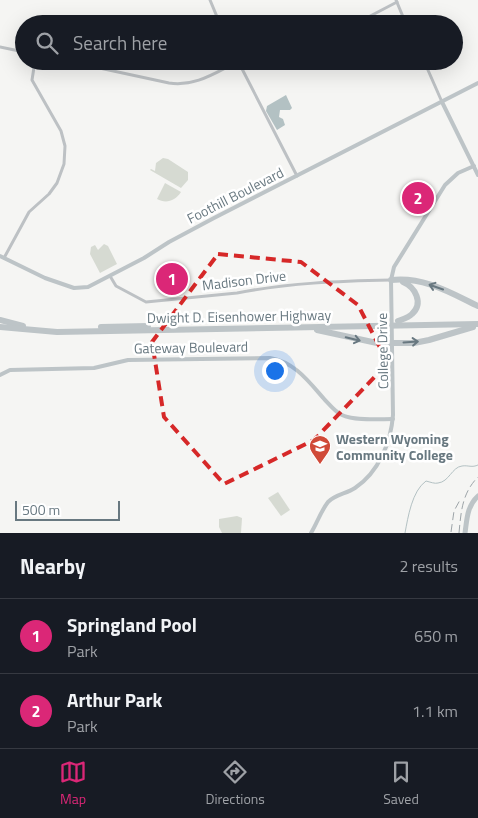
<!DOCTYPE html>
<style>
body{margin:0;font-family:"Titillium Web",sans-serif;background:#20242c;color:#f1f3f6}
.scale{position:absolute;left:15px;bottom:12px;width:105px;box-sizing:border-box;padding-left:5px;border:2px solid #687880;border-top:0;font-size:14px;line-height:18px;white-space:nowrap;color:#687880;-webkit-text-stroke:4px #fff;paint-order:stroke}
.you{position:absolute;left:274px;top:370px;width:18px;height:18px;margin:-12px;border:4px solid #fff;border-radius:50%;background:#1a73e8;box-shadow:0 0 0 8px #1a73e833}
.badge{display:grid;place-items:center;width:32px;height:32px;border-radius:50%;background:#db2777;color:#fff;font-size:16px;font-weight:700}
.pin{position:absolute;translate:-50% -50%;border:2px solid #fff;box-shadow:0 1px 5px #0006}
.list{margin:0;padding:0;list-style:none}
h2{display:flex;justify-content:space-between;align-items:center;height:65px;margin:0;padding:0 20px;font-size:21px}
h2 small{font-size:16px;font-weight:400;color:#9ea1a6}
.list li{display:grid;grid-template-columns:32px 1fr auto;gap:15px;align-items:center;box-sizing:border-box;height:75px;padding:0 20px;border-top:1px solid #363941}
.list b{display:block;font-size:19px;white-space:nowrap}
.list p{margin:0;font-size:16px;white-space:nowrap;color:#9ea1a6}
.list em{font-size:16px;font-style:normal;color:#9ea1a6}
.icon{flex:none;width:28px;height:28px;fill:none;stroke:currentColor;stroke-width:2;stroke-linecap:round;stroke-linejoin:round}
.map{position:relative;flex:none;width:478px;height:533px;overflow:hidden}
.search{position:absolute;background:#171b24;box-shadow:0 5px 20px #0002;left:15px;right:15px;top:15px;height:55px;display:flex;align-items:center;gap:12px;box-sizing:border-box;padding:0 18px;border-radius:28px;color:#9ea1a6;font-size:19px}
.sheet{height:215px;background:#171b24}
nav{display:flex;justify-content:space-around;align-items:center;box-sizing:border-box;height:70px;border-top:1px solid #363941;background:#171b24;font-size:14px;color:#9ea1a6}
nav a{display:grid;justify-items:center;gap:2px}
nav .on{color:#db2777}
.map>svg:first-child{display:block}
.green{fill:#d6dad2}
.water{fill:#b3c1c3}
.lines{fill:none;stroke-linecap:round;stroke-linejoin:round}
.stream{stroke:#b3c1c3;stroke-width:1}
.tertiary{stroke:#bdc1c4;stroke-width:3}
.secondary{stroke:#bdc4c7;stroke-width:4}
.primary{stroke:#bdc4c7;stroke-width:5}
.motorway{stroke:#bdc4c7;stroke-width:6}
.rail{stroke:#9da4a8;stroke-width:1;stroke-dasharray:8 4;stroke-linecap:butt}
.oneway{stroke:#687880}
.marked{fill:none;stroke:#d62828;stroke-width:4;stroke-dasharray:10 6;stroke-linejoin:round}
.labels{text-anchor:middle;dominant-baseline:central;stroke-width:5;stroke-linejoin:round;paint-order:stroke}
.street-label{font-size:14px;fill:#687880;stroke:#fff}
.poi-label{font-size:14px;font-weight:bold;fill:#687880;stroke:#fff;text-anchor:start}
</style>
<div class="map">
<svg width="478" height="533" viewBox="0 0 478 533">
<rect width="100%" height="100%" fill="#f5f5f3"/>
<!-- green -->
<g class="green">
<path d="M163,158L168,159L188,172V180L181,188L150,170L151,169L155,171L156,163Z"/>
<path d="M165,183L181,192C175,201 166,204 157,199Z"/>
<path d="M422,191L427,196L421,206L408,200L414,192Z"/>
<path d="M104,244L108,246L117,264L100,273L90,254L91,247L95,245L98,250Z"/>
<path d="M278,492L290,510L281,516L268,498Z"/>
<path d="M237,516L242,518L241,533H222L219,527V519Z"/>
</g>
<!-- water -->
<path class="water" d="M286,95L292,108L290,110H280L279,117L283,119L285,125L277,130L266,111L267,106Z"/>
<g class="lines">
<!-- stream -->
<path class="stream" d="M405,533C408,517 412,491 426,481C430,482 435,484 438,483C449,482 452,467 462,466C468,465 472,468 478,465"/>
<!-- tertiary -->
<g class="tertiary">
<path d="M210,0L220,24"/>
<path d="M396,0L406,24"/>
<path d="M355,24L397,2"/>
<path d="M0,47L24,52"/>
<path d="M67,61L169,83C196,87 216,72 239,61"/>
<path d="M238,61L297,176"/>
<path d="M424,61L442,102"/>
<path d="M4,258L29,212L49,194L57,183L64,164L65,146L61,131L32,80L35,61"/>
<path d="M110,276L116,286L146,302L237,293C288,283 339,281 391,280"/>
</g>
<!-- secondary -->
<g class="secondary">
<path d="M442,102L478,175"/>
<path d="M0,256L45,278L74,288L88,287L144,258L169,242L214,218L478,83"/>
<path d="M0,375L10,370L94,368L128,360L270,358C295,362 309,382 325,400C330,405 335,412 342,415C354,421 379,419 393,419"/>
<path d="M311,533C317,523 321,511 328,502C336,494 346,494 355,488C379,472 391,442 393,415L391,280L394,267L445,185L458,173L474,166"/>
</g>
<!-- primary -->
<path class="primary" d="M465,533C467,519 467,506 478,496"/>
<!-- motorway -->
<g class="motorway">
<path d="M391,280C423,276 451,293 478,306"/>
<path d="M0,320L23,326"/>
<path d="M398,321C403,319 408,318 412,314C424,303 415,287 403,282"/>
<path d="M0,327L57,332L478,324"/>
<path d="M101,327L148,326"/>
<path d="M317,330L377,343H414L429,340L473,327"/>
</g>
<!-- rail -->
<g class="rail">
<path d="M451,532L454,511L460,500"/>
<path d="M459,533C461,512 462,493 478,477"/>
</g>
</g>
<!-- one-way arrows -->
<defs><path id="oneway-shaft" d="M-6 0H5M1.5-3L5.5 0L1.5 3" fill="none" stroke-width="1.6" stroke-linecap="round" stroke-linejoin="round" transform="scale(1.25)"/></defs>
<g class="oneway">
<use href="#oneway-shaft" transform="translate(436 287) rotate(-161)"/>
<use href="#oneway-shaft" transform="translate(353 339) rotate(14)"/>
<use href="#oneway-shaft" transform="translate(411 342) rotate(-4)"/>
</g>
<!-- marked area -->
<path class="marked" d="M218,254L301,262L358,305L388,363L314,440L224,484L164,417L152,342Z"/>
<!-- icons -->
<defs>
<g id="university-pin" transform="scale(1.125)"><path d="M0 17L-7.5 6A9.5 9.5 0 1 1 7.5 6Z" fill="#d04a38" stroke="#fff"/><path d="M0-5L7-2L0 1L-7-2ZM-4 1L0 2.5L4 1V4Q0 6-4 4Z" fill="#fff"/></g>
</defs>
<g fill-rule="evenodd">
<use href="#university-pin" x="320" y="446"/>
</g>
<g class="labels">
<!-- street labels -->
<g class="street-label">
<text transform="translate(235 195) rotate(-27)">Foothill Boulevard</text>
<text transform="translate(244 280) rotate(-7)">Madison Drive</text>
<text transform="translate(239 316) rotate(-1)">Dwight D. Eisenhower Highway</text>
<text transform="translate(191 347) rotate(-1)">Gateway Boulevard</text>
<text transform="translate(382 351) rotate(-91)">College Drive</text>
</g>
<!-- poi labels -->
<g class="poi-label">
<text x="336" y="438">Western Wyoming<tspan x="336" dy="16">Community College</tspan></text>
</g>
</g>
</svg>
<div class="scale">500 m</div>
<div class="you"></div>
<div class="pin badge" style="left:172px;top:279px">1</div>
<div class="pin badge" style="left:418px;top:198px">2</div>
<div class="search"><svg class="icon" aria-label="search" viewBox="0 0 24 24"><circle cx="10" cy="10" r="6"/><path d="M15 15l6 6"/></svg>Search here</div>
</div>
<section class="sheet">
<h2>Nearby<small>2 results</small></h2>
<ul class="list">
<li><span class="badge">1</span><div><b>Springland Pool</b><p>Park</p></div><em>650 m</em></li>
<li><span class="badge">2</span><div><b>Arthur Park</b><p>Park</p></div><em>1.1 km</em></li>
</ul>
</section>
<nav>
<a class="on"><svg class="icon" aria-label="map" viewBox="0 0 24 24"><path d="M3 6l6-2 6 2 6-2v14l-6 2-6-2-6 2zM9 4v14M15 6v14"/></svg>Map</a>
<a><svg class="icon" aria-label="directions" viewBox="0 0 24 24"><path d="M12 3l9 9-9 9-9-9zM9 14v-3h6M13 9l2 2-2 2"/></svg>Directions</a>
<a><svg class="icon" aria-label="saved" viewBox="0 0 24 24"><path d="M7 4h10v16l-5-4-5 4z"/></svg>Saved</a>
</nav>
